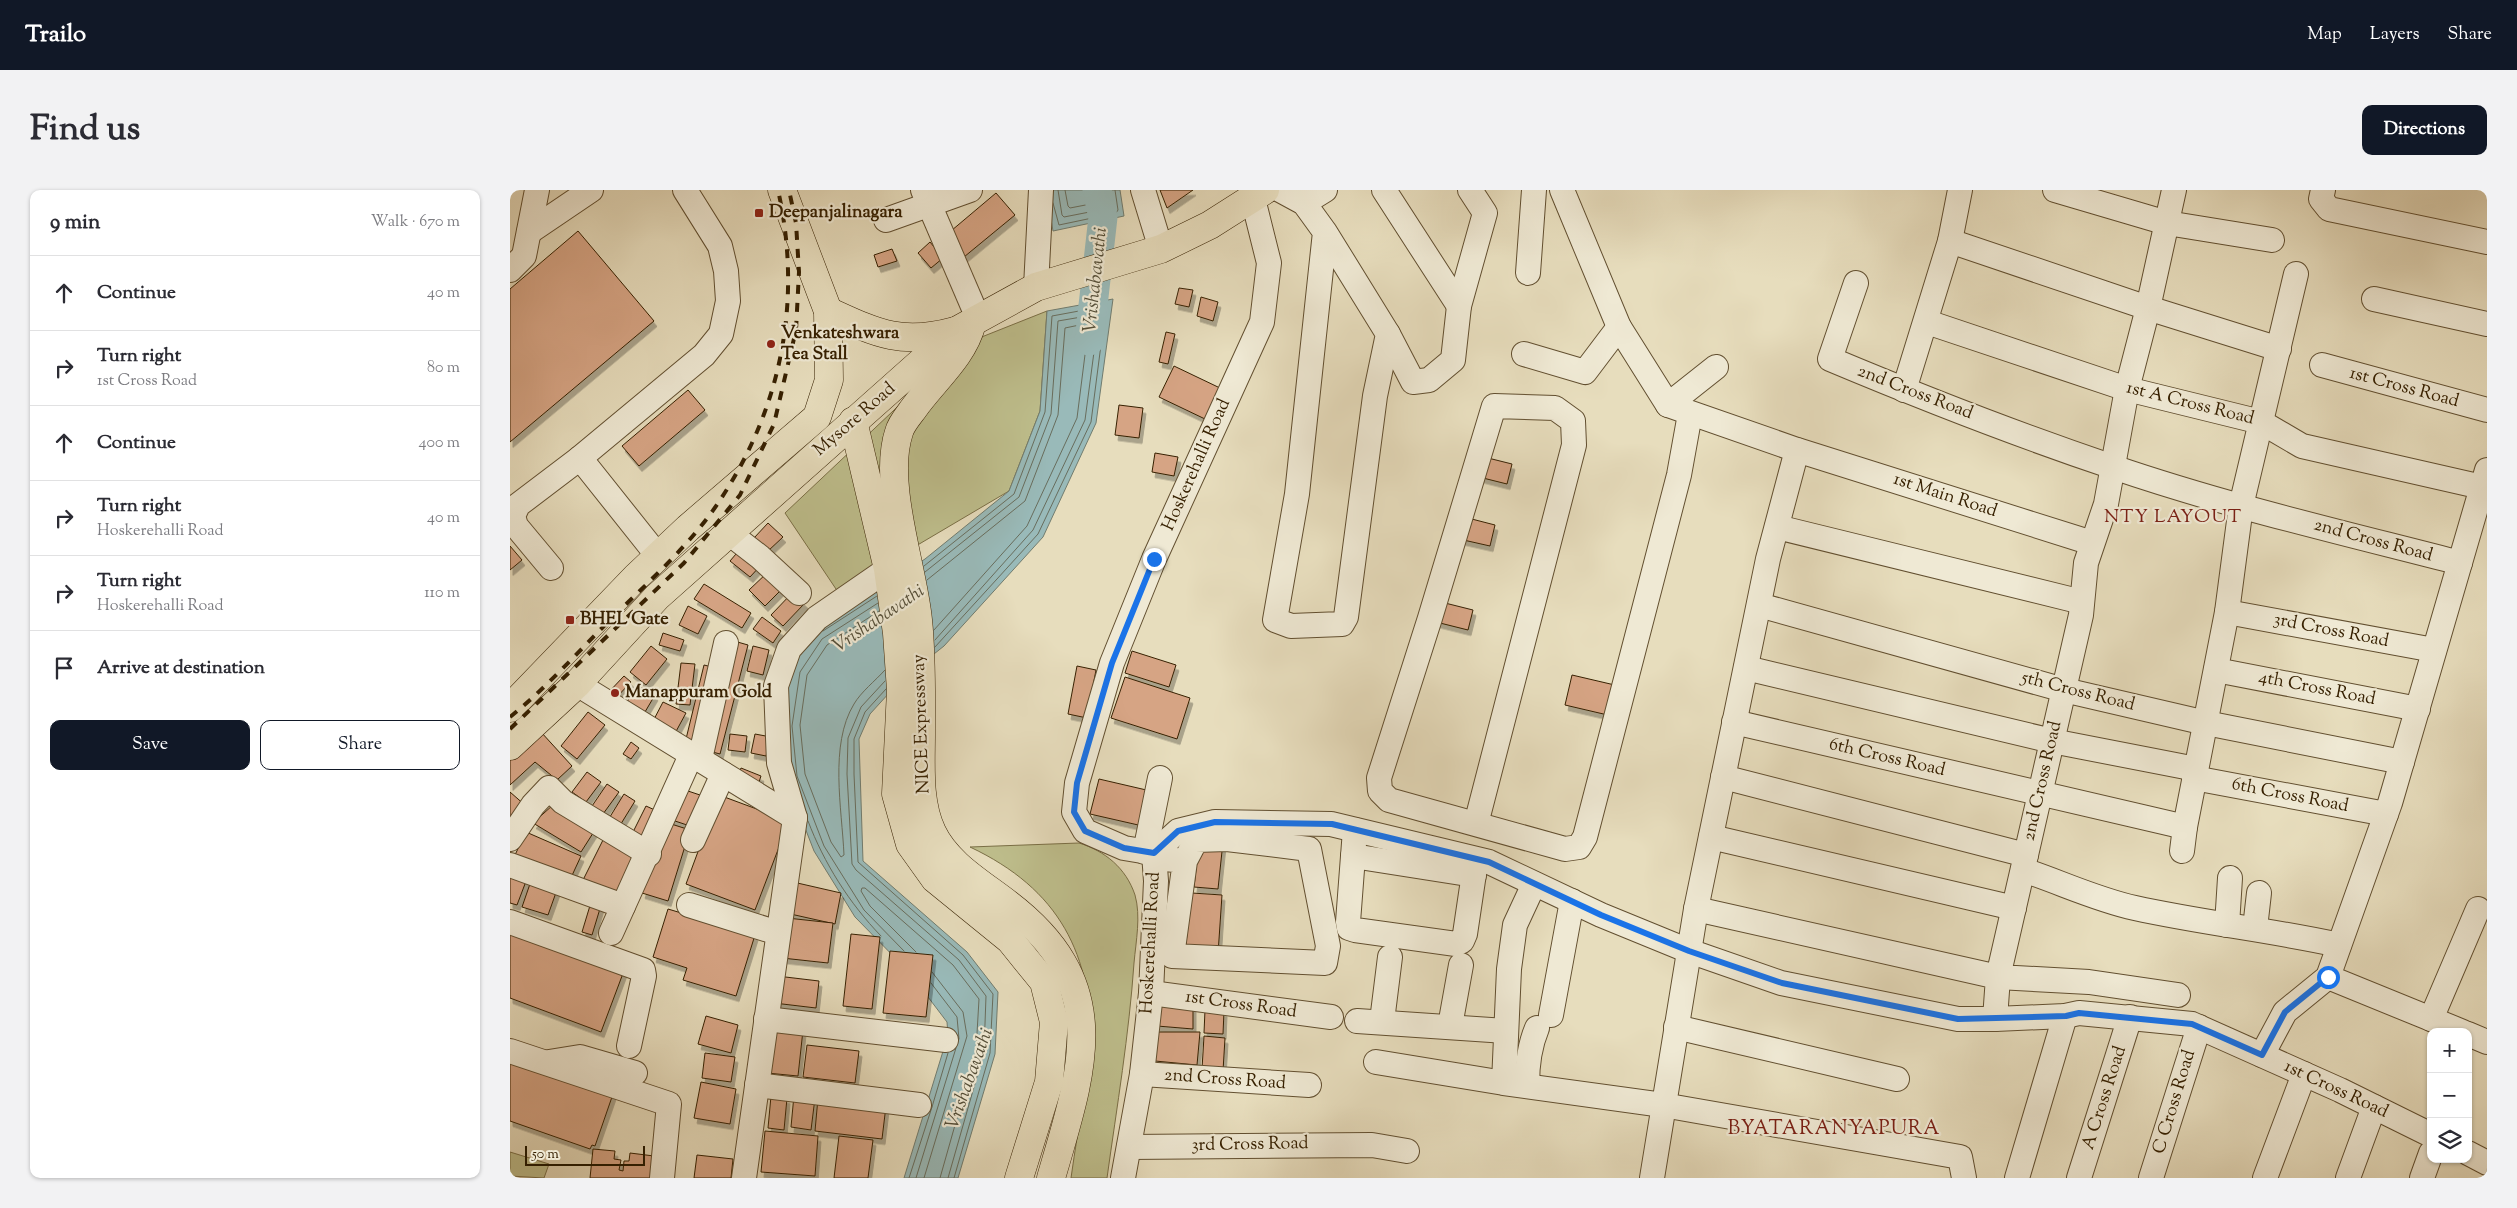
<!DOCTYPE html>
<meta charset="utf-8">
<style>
body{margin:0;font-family:"Sorts Mill Goudy",serif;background:#f2f2f3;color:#2b2b33}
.controls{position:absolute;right:15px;bottom:15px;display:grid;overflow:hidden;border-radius:10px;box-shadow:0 1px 4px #0004}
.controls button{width:45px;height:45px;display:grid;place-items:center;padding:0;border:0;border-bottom:1px solid #e1e1e2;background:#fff;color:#2b2b33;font:25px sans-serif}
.scale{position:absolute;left:15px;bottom:12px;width:120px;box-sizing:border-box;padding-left:5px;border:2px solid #362001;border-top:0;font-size:14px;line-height:18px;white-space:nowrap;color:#362001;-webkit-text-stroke:4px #efe9d4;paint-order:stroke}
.stop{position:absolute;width:15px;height:15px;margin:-11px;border:4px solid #1a73e8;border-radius:50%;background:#fff}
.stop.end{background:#1a73e8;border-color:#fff;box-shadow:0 1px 5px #0008}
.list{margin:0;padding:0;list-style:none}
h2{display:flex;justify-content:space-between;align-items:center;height:65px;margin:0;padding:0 20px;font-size:21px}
h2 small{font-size:16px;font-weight:400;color:#7c7c81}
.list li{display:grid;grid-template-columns:32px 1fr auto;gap:15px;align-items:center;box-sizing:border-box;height:75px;padding:0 20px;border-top:1px solid #e1e1e2}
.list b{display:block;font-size:19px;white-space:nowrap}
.list p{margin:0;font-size:16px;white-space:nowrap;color:#7c7c81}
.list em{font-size:16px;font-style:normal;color:#7c7c81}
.actions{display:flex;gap:10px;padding:15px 20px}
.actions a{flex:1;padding:11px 0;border:1px solid #111827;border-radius:10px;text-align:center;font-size:18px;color:#111827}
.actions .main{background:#111827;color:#fff}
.icon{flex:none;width:28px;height:28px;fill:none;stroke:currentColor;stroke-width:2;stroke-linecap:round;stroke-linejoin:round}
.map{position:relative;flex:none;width:1977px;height:988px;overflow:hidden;border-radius:10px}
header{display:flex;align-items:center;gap:30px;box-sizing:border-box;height:70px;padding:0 25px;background:#111827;color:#fff}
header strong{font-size:24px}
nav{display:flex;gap:28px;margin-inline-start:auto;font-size:18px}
.intro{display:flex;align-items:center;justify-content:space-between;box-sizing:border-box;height:120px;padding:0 30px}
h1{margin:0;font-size:35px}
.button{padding:12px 22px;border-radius:10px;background:#111827;color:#fff;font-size:18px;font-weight:700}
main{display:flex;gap:30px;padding:0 30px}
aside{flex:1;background:#fff;border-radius:10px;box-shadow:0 1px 4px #0004}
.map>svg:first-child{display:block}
.green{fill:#bebe8c;stroke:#7a6f46}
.water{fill:#99bab9;stroke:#717c6f}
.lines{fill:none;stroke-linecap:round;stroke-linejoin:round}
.shore{stroke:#686d5d;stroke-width:1}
.river{stroke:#99bab9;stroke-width:29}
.building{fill:#d6a484;stroke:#362001;filter:url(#shadow)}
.minor-casing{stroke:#624f30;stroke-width:26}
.highway-casing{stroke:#362001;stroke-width:29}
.minor{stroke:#efe9d4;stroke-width:24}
.highway{stroke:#e7ddbd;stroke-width:28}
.rail{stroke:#362001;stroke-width:4;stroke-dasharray:9 9;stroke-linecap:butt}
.route{stroke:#1a73e8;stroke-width:6}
.poi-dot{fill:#8f2418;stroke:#efe9d4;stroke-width:2}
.labels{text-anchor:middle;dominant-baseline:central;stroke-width:4.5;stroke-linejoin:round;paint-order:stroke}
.poi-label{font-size:18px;font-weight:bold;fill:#362001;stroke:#efe9d4;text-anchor:start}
.street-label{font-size:18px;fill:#362001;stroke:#efe9d4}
.water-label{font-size:19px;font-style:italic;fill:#544e38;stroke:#efe9d4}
.neighbourhood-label{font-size:19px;letter-spacing:1px;fill:#7a1f14;stroke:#efe9d4}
.quarter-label{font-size:20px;letter-spacing:1px;fill:#7a1f14;stroke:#efe9d4}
</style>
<header>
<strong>Trailo</strong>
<nav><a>Map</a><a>Layers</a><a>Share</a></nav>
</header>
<div class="intro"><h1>Find us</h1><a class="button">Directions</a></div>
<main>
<aside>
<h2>9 min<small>Walk · 670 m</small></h2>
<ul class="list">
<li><svg class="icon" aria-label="ahead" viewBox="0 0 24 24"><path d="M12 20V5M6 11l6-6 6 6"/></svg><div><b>Continue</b></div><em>40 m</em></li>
<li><svg class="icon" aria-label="right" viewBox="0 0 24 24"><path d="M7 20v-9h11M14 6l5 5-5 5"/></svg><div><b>Turn right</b><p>1st Cross Road</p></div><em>80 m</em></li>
<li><svg class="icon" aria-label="ahead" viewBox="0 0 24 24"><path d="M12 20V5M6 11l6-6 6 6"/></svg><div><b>Continue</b></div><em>400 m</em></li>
<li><svg class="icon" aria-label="right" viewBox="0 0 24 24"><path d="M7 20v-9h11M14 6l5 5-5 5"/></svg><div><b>Turn right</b><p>Hoskerehalli Road</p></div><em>40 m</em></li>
<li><svg class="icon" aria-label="right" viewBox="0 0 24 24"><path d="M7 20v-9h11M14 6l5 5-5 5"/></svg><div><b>Turn right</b><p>Hoskerehalli Road</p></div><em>110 m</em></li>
<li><svg class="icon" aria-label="arrive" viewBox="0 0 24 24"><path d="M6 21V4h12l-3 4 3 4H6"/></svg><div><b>Arrive at destination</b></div></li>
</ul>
<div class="actions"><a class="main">Save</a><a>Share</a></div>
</aside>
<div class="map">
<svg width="1977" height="988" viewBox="0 0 1977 988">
<defs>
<filter id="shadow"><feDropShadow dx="3" dy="5.5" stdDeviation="0" flood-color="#0004"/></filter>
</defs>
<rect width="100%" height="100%" fill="#e7ddbd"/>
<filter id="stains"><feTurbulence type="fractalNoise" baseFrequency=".004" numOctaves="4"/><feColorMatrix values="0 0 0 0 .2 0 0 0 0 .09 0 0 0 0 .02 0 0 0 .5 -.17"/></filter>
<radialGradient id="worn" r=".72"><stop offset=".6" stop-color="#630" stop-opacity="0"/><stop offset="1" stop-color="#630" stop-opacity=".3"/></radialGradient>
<!-- green -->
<g class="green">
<path d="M537,121L530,221L499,301L328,402L275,323L454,154Z"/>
<path d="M569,653C595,661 616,678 625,705C631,726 626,751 624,773C619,845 607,916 597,988H561C565,959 570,930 575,901C577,888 581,873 581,860C583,764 549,699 460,657Z"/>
<path d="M0,962L39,974L34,988L0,986Z"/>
</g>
<!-- water -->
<g class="water">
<path d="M536,0H610L614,26L543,41Z"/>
<path d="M603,109L586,233L533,347L434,456L390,491L360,524L349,549L353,671L457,762L488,802L485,864L448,988H394L438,845L437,832L399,782L345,727L304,661L276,589L271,535L280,478L304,441L415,369L499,301L530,221L537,121Z"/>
</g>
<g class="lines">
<!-- shore -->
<g class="shore">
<path d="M548,0L552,25L554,27L600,18L599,0"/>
<path d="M555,0L558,16L560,18L591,12V0"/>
<path d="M543,13L549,35L606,23L608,20L605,0"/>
<path d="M414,376L504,304L535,222L542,126L596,116L581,232L528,344L425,457"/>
<path d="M415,382L509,307L541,224L548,131L589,124L575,230L523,340L425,450"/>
<path d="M417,390L515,311L548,225L555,138L579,133L567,228L517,336L424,440"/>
<path d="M368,413L312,449L290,482L282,536L287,586L314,656L354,720L394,761"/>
<path d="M369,421L317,455L297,485L290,535L295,584L321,652L331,667L334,665C332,619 319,555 344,514C351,502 365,491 375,480"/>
<path d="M313,441L367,406"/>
<path d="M375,491L351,517L338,548L337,584L342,674L346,680L449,770L476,806L474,862L438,988"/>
<path d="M376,499L355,522L344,549V584L348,672L453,765L483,804L480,863L444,988"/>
<path d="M298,631C314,673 339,713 371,746"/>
<path d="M406,762L360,716L351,701L352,698H355L443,775L469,809L466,861L430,988"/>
<path d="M421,793L447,827L449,849"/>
<path d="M422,917L438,863"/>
<path d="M399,988L422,917"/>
<path d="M406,988L446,858"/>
<path d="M414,988L457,846L453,822L422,782"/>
</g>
<!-- river -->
<path class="river" d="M579,151L593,27L587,0"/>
</g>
<!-- building -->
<g class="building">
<path d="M650,0H683L657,18Z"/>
<path d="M486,3L505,25L454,67L435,46Z"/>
<path d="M68,41L144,131L0,252V99Z"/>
<path d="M420,52L433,68L421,78L408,63Z"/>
<path d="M382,59L387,71L368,77L364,65Z"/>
<path d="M669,98L683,100L679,117L665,114Z"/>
<path d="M691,107L708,112L703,131L687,126Z"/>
<path d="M656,142L665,144L658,174L649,172Z"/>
<path d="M664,176L710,198L695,229L649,207Z"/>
<path d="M178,200L195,220L129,276L112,256Z"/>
<path d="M609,215L633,218L629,248L605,245Z"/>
<path d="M645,263L668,267L664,286L642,282Z"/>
<path d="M970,266L1002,274L997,294L965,286Z"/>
<path d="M954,327L985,335L980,356L949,349Z"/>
<path d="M258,333L273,347L258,361L244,348Z"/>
<path d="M0,356L12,370L0,380Z"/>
<path d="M232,357L252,374L240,387L220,371Z"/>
<path d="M258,382L274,397L255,416L239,400Z"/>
<path d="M194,394L241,423L232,438L184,409Z"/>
<path d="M283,402L295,413L273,436L261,425Z"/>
<path d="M931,412L963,420L958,440L926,432Z"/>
<path d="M178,416L197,426L188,444L169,435Z"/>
<path d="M252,427L271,441L263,453L243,439Z"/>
<path d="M153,443L174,450L170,461L149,455Z"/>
<path d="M224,451L238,455L210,564L195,560Z"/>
<path d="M141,456L157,469L136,495L120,482Z"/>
<path d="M243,456L259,460L253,485L237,481Z"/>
<path d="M622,461L666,475L659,497L615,483Z"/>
<path d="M171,473L185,474L180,515L166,514Z"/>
<path d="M194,475L210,479L193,553L176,549Z"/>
<path d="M567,476L586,480L577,528L558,524Z"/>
<path d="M1062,485L1109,496L1102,526L1055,515Z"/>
<path d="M114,486L121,492L103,511L96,505Z"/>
<path d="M615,487L680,508L667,549L601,528Z"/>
<path d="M127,495L145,505L132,527L114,517Z"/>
<path d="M153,512L176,523L163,547L141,535Z"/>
<path d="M78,522L95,535L67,569L51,556Z"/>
<path d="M31,542L62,576L47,590L25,572L0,595V569Z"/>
<path d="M220,544L237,546L235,562L218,560Z"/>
<path d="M245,544L261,547L256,566L241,563Z"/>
<path d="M121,552L129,558L121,569L113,564Z"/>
<path d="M231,578L251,586L248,595L227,587Z"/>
<path d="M77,582L91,592L76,612L62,602Z"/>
<path d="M589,589L645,602L637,637L580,624Z"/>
<path d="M97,594L109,602L93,624L82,616Z"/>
<path d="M169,598L193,606L183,637L159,629Z"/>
<path d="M0,602L16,616L0,631Z"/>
<path d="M114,604L125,611L109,637L98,630Z"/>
<path d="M209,605L279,631L245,720L176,694Z"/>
<path d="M44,614L85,640L71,662L23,633Z"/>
<path d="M136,616L147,621L134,650L122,644Z"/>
<path d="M155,632L180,640L158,711L132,703Z"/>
<path d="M16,642L71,666L59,692L4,667Z"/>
<path d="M94,648L130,665L108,709L72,692Z"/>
<path d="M713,652L708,699L684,697L689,653Z"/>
<path d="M0,680L18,686L7,715L0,713Z"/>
<path d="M22,688L48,697L38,725L12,717Z"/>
<path d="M283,692L331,703L325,734L276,723Z"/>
<path d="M682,703L712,705L708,764L675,761Z"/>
<path d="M82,709L92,712L82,745L72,742Z"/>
<path d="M158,719L245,745L226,806L173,790L177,778L143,767Z"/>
<path d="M277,728L323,733L318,773L272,768Z"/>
<path d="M0,735L115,778L91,842L0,808Z"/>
<path d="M341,744L370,747L362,819L333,816Z"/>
<path d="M380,761L423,765L416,827L373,823Z"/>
<path d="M267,786L309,791L306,818L264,813Z"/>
<path d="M649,810L683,812V839L647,836Z"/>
<path d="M695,820L714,821L713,844L694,843Z"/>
<path d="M196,826L228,835L221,863L188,854Z"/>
<path d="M263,837L293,840L288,886L257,883Z"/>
<path d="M646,842H690L687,875L645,871Z"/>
<path d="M694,846L715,848L713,881L692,879Z"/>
<path d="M297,855L349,861L345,893L293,887Z"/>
<path d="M195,863L225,867L221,892L192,888Z"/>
<path d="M0,869L103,904L85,956L82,955L80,959L0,931Z"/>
<path d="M191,892L226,899L220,934L184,928Z"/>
<path d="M284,905L305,908L301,940L281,937Z"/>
<path d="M261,906L277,908L274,940L258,938Z"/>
<path d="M308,908L376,916L372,949L305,941Z"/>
<path d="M255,941L308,946L305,986L251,982Z"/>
<path d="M329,946L363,950L358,988H324Z"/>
<path d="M83,959L105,961L104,969L111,970L109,980L113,981L114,971H119L120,963L144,966L141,988H80Z"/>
<path d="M187,965L223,969L221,988H184Z"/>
</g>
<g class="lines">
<!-- minor casing -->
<g class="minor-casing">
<g id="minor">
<path d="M413,0L468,128"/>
<path d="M633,0L651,59"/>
<path d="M770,0L794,13L815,42L878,144L865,206L836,427L832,434L781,436L765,430L787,304L815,42"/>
<path d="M874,0L949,116"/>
<path d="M1052,0L1109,137L1158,215L1287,260L1582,353"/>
<path d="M1545,0L1657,33L1762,50"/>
<path d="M1664,0L1638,118L1617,199L1596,314L1576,373L1571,425L1488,787L1579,792L1668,805"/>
<path d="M1813,0L1811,9L1819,19L1977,52"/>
<path d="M794,13L815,0"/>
<path d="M376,30L460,0"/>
<path d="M19,42L81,0"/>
<path d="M1440,51L1638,118L1769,159"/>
<path d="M0,80L14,66L27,0"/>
<path d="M1018,83L1024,0"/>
<path d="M1346,93L1320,169C1413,208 1508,245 1603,277C1717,316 1834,343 1950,373"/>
<path d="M526,97L531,0"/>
<path d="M1864,109L1977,134"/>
<path d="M1417,132L1617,199L1751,232L1792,256L1972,297"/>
<path d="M878,144L903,192L919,190L943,170L949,116L975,23L960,0"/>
<path d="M1014,164L1075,182L1109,137"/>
<path d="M1812,175L1977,220"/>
<path d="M1394,200L1440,51L1450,0"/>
<path d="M1158,215L1206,177"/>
<path d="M70,268L148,366"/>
<path d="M1267,337L1572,412"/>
<path d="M219,343L250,367L289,403"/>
<path d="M41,378L6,336L3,326L8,315L70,268L194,165L211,144L218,111L216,81L210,56L175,0"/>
<path d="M1249,415L1554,500L1696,533L1892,572"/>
<path d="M1717,422L1924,460"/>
<path d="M1236,478L1542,551L1686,579"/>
<path d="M1706,480L1908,519"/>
<path d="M67,494L285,628L234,988"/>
<path d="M1224,532L1675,637"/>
<path d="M190,569L216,453"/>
<path d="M1213,587L1516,665"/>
<path d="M1684,588L1876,624"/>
<path d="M285,628L269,573L266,496L279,459L307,428L378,379"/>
<path d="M966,634L1064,255L1063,231L1045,218L984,216L920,428L869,588L870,601L879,610L1055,659L1069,657L1075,647L1169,285L1180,224"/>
<path d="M845,640L838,732L839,738L845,740L946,754L952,751L955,744L966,670"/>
<path d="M1201,647L1504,718"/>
<path d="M0,649L23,615L39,598L53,612L139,664"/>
<path d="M183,650L213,584"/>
<path d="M1672,661L1675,637L1717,422L1731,316L1786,84"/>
<path d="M635,662L650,588"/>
<path d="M644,663L668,641L705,632L821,634L979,672L1091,725L1179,761L1271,793L1448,829H1485"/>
<path d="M843,666L964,685"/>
<path d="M645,668L675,671L686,650L717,649L799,659L818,756L815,773L662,766L675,671"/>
<path d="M0,675L113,716"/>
<path d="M1513,680C1550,692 1587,710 1625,718C1693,733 1761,740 1829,755"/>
<path d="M179,715L268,743"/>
<path d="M1186,719L1488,787L1485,829L1555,826L1569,823L1682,834L1830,900L1921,945"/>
<path d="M0,732L133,780L134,786L119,856"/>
<path d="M1717,735L1720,688"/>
<path d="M1745,738L1749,703"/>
<path d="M101,743L182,563"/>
<path d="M1818,787L1953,842"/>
<path d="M641,803L821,827"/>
<path d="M1041,825L1062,711"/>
<path d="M256,829L436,850"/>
<path d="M1921,829L1968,719"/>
<path d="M847,831L996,841"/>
<path d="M872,831L880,767"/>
<path d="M940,836L951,775"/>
<path d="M1166,837L1387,889"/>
<path d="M1958,844L1977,852"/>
<path d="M0,861L159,914L152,988"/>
<path d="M1752,865L1775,822L1818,787L1880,613L1977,280"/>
<path d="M39,872L70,867L125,883"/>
<path d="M866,872L994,893L1153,915L1450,967L1454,988"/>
<path d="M632,884L799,895"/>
<path d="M994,893L999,779L1005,735L1024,694"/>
<path d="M247,895L409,915"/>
<path d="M1017,895C1017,874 1019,857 1027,838"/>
<path d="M619,957L862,955L897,961"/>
<path d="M1958,963L1977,973"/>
<path d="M613,988L632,884L641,803L646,691L644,663L614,658L575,641L564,622L567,593L602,473L644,369L752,132L759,73L743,9"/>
<path d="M1142,988L1186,719L1258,369L1287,260"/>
<path d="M1507,988L1555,826"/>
<path d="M1569,988L1620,827"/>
<path d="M1641,988L1689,837"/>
<path d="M1755,988L1794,884"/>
<path d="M1838,988L1864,917"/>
<path d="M1912,988L1921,963"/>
</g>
</g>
<!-- highway casing -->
<g class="highway-casing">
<g id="highway">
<path d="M318,121C366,143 391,156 445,141"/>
<path d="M462,133C453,167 424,190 404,218C399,225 391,234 389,242C372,293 403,377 408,430C412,468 411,506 411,544C411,577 408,612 422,642C437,674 471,693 498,714C604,795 573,878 541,988"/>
<path d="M343,231L378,379L387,443L391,500L386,604L400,654L425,689L500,750L534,792L544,832L539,892L509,988"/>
<path d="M0,518L126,387L178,338L307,227L319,190L318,121L272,0"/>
<path d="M0,556L67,494L147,407L446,141L526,97L651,59L700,35L755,0"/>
</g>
</g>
<!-- minor -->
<use href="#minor" class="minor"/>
<!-- highway -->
<use href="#highway" class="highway"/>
<!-- rail -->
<g class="rail">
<path d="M0,527C36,498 67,463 100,430C140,390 184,352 214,304C273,212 292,107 268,0"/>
<path d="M0,539L174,373L230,305L264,234L286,140L289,82L286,33L279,0"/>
</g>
</g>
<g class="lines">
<!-- route -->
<path class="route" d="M644,369L602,473L567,593L564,622L575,641L614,658L644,663L668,641L705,632L822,634L979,672L1091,725L1179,761L1272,793L1448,829L1556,826L1569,823L1682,834L1752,865L1775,822L1818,787"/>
</g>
<!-- markers -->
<g class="poi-dot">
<rect x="244" y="18" width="10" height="10" rx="2.5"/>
<circle cx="261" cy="154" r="5"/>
<rect x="55" y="425" width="10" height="10" rx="2.5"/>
<circle cx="105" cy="503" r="5"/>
</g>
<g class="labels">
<!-- poi labels -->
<g class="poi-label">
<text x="259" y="23">Deepanjalinagara</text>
<text x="271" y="144">Venkateshwara<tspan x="271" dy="21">Tea Stall</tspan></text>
<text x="70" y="430">BHEL Gate</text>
<text x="115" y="503">Manappuram Gold</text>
</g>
<!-- street labels -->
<g class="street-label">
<text transform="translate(1894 198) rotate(15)">1st Cross Road</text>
<text transform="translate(1405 203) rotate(21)">2nd Cross Road</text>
<text transform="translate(1680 214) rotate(14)">1st A Cross Road</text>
<text transform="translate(345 230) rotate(-41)">Mysore Road</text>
<text transform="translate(687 275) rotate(-66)">Hoskerehalli Road</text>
<text transform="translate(1435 306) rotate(18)">1st Main Road</text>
<text transform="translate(1863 351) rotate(15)">2nd Cross Road</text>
<text transform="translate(1821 441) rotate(11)">3rd Cross Road</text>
<text transform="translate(1807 499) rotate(11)">4th Cross Road</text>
<text transform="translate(1568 502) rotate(14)">5th Cross Road</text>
<text transform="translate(412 534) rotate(-92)">NICE Expressway</text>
<text transform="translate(1377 568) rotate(13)">6th Cross Road</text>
<text transform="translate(1533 591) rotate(-77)">2nd Cross Road</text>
<text transform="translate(1780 606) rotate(11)">6th Cross Road</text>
<text transform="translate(641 753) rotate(-87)">Hoskerehalli Road</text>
<text transform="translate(731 815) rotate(8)">1st Cross Road</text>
<text transform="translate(715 890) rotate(4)">2nd Cross Road</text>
<text transform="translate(1826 900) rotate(25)">1st Cross Road</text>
<text transform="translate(1595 908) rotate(-72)">A Cross Road</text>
<text transform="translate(1665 912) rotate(-73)">C Cross Road</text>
<text transform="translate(740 955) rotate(-1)">3rd Cross Road</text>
</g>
<!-- water labels -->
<g class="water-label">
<text transform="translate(586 90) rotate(-84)">Vrishabavathi</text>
<text transform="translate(369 429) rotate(-34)">Vrishabavathi</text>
<text transform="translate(460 889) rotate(-70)">Vrishabavathi</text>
</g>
<!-- neighbourhood labels -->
<g class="neighbourhood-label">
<text x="1663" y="327">NTY LAYOUT</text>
</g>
<!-- quarter labels -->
<g class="quarter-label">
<text x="1324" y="939">BYATARANYAPURA</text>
</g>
</g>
<rect width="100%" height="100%" filter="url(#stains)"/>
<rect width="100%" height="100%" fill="url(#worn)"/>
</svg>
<div class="controls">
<button>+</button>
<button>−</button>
<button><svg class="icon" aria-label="layers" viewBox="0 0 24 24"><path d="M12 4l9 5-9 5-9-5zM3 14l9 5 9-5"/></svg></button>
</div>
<div class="scale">50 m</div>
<div class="stop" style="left:1818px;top:787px"></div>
<div class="stop end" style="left:644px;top:369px"></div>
</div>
</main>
